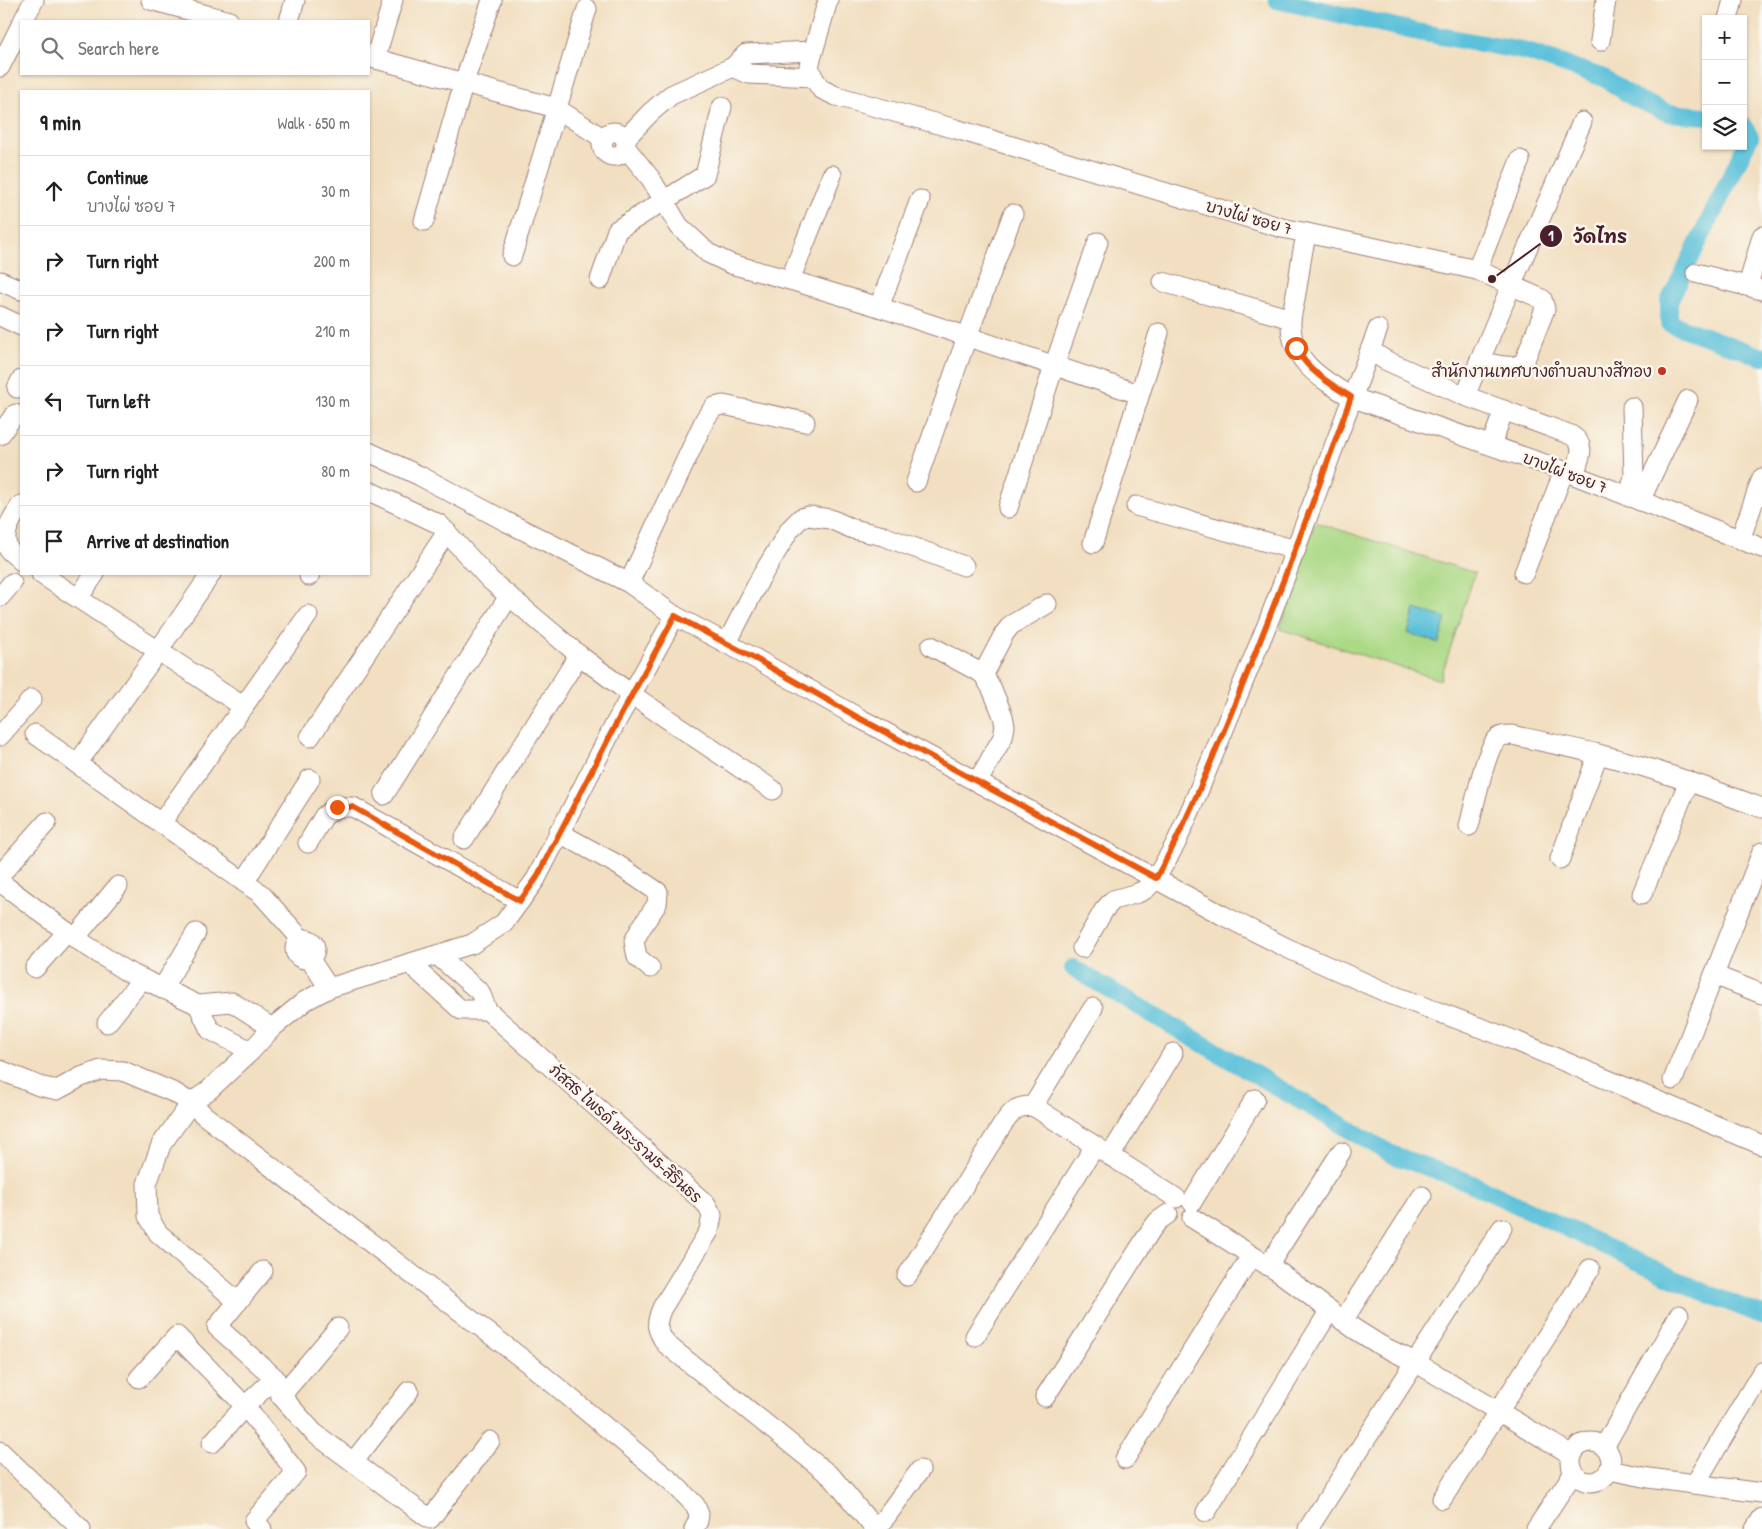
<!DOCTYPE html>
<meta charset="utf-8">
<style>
body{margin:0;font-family:"Patrick Hand","Playpen Sans Thai",sans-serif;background:#f2f2f2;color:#222}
.controls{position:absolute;right:15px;top:15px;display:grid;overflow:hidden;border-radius:0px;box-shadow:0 1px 4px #0004}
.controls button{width:45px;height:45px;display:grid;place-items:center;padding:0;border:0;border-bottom:1px solid #e0e0e0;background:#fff;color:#222;font:25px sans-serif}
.stop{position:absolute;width:15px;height:15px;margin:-11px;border:4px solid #ea580c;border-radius:50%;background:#fff}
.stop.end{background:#ea580c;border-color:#fff;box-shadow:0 1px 5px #0008}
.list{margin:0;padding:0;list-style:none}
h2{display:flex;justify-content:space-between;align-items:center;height:65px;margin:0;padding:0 20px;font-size:21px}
h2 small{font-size:16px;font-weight:400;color:#767676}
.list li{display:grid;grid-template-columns:32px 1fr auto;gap:15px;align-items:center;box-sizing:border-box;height:70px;padding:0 20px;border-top:1px solid #e0e0e0}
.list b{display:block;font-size:19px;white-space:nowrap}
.list p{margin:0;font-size:16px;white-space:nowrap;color:#767676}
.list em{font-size:16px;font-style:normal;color:#767676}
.icon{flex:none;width:28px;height:28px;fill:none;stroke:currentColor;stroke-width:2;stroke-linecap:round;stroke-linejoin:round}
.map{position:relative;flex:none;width:1762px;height:1529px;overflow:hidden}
.search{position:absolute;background:#fff;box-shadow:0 1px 4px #0004;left:20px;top:20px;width:350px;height:55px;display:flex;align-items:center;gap:12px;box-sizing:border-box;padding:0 18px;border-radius:0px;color:#767676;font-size:19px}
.panel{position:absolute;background:#fff;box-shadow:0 1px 4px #0004;left:20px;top:90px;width:350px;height:485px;border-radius:0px}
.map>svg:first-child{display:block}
.green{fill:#abd986;stroke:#7a7c58}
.water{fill:#5cc1da;stroke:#537082}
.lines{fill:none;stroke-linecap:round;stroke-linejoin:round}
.canal{stroke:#5cc1da;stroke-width:18}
.minor-casing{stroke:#9e7f76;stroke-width:21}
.minor{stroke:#fff;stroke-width:19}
.route{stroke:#ea580c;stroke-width:6}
.poi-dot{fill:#c8321e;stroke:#fbf7ec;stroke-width:2}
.labels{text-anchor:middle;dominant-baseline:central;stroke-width:5;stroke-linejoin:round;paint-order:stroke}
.street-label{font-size:16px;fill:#4a1f2b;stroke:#fbf7ec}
.poi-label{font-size:16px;fill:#4a1f2b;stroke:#fbf7ec;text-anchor:end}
.leader{fill:none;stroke:#4a1f2b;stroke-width:2}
.callout-dot{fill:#4a1f2b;stroke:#fbf7ec;stroke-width:2}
.mark-label{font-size:15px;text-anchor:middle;font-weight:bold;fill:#fff}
.callout-label{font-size:18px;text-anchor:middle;font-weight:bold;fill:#4a1f2b;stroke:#fbf7ec;stroke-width:5;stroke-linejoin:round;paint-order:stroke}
</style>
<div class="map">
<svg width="1762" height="1529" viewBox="0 0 1762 1529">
<rect width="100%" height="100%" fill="#fbf7ec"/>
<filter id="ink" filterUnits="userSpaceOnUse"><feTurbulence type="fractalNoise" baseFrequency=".02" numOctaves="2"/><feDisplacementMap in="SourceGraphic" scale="10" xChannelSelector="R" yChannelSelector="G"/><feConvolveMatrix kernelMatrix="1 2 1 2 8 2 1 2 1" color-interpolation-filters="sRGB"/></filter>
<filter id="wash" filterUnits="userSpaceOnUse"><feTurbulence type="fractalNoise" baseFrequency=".0096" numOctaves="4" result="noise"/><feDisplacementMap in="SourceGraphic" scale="20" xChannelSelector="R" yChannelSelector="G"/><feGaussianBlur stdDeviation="1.12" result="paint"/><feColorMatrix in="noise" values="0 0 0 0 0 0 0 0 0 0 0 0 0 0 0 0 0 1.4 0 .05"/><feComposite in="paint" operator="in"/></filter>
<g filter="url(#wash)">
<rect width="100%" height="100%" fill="#f2dfc1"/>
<!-- green -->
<path class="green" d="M1315,522L1475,573L1440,680L1280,629Z"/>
<!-- water -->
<path class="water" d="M1415,609L1446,618L1439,643L1408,633Z"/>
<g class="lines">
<!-- canal -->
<g class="canal">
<path d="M1277,0L1418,32L1528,52L1604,78L1634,98L1668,113L1706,116"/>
<path d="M1743,125L1750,137L1669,302V323L1762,357"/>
<path d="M1073,968L1393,1155L1466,1181L1701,1291L1762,1315"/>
</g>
</g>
</g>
<g filter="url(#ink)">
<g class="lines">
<!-- minor casing -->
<g class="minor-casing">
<g id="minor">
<path d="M151,0L229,21"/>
<path d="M828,0L809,66L813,77L821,89L836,96L956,129L1282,228L1307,233C1301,253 1300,273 1296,293C1295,302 1292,311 1291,320C1289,360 1321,379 1351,397L1556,468L1762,548"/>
<path d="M1728,19L1733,0"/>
<path d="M23,21L34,0"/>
<path d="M289,21L295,0"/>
<path d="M1600,41L1606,0"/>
<path d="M369,57L556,108L604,139"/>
<path d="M375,59L393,0"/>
<path d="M0,67L21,25"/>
<path d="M733,67L749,74L813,77"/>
<circle cx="614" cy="144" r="12"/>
<path d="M625,139L651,112L671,95L733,67L746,54L813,51"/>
<path d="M626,148L651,179L679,226L708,253L731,264L790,280L879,307L1139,394"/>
<path d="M424,221L464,82L492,0"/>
<path d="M1307,233L1477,270L1542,299L1545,309L1524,362C1512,371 1493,363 1479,361"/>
<path d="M512,256L587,9"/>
<path d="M1477,270L1520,160"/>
<path d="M1696,273L1762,290"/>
<path d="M600,280L617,230L705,175L722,107"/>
<path d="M790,280L832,175"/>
<path d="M0,281L21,290"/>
<path d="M1163,282L1291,319"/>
<path d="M1748,286L1762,236"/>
<path d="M879,307L920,200"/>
<path d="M0,316L21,326"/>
<path d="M1370,350L1385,360L1465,396L1571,435C1588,446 1579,458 1574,475"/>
<path d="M17,388L21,380"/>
<path d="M1465,396L1511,286L1582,122"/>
<path d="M0,435L15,414"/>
<path d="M1491,445L1504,410"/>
<path d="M369,452L420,476L507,522L629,583L675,616L756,659L859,718L1222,915L1289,949L1390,994L1516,1041L1762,1145"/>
<path d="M916,482L967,337L1013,214"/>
<path d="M369,491L439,524L490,580L579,655L632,695L773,790"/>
<path d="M1629,497L1634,476L1632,407"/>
<path d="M1640,501L1688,400"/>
<path d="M21,505C13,517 0,534 9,550C12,554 18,557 21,561"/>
<path d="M1136,506L1296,550"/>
<path d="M1008,508L1054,366L1098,242"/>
<path d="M1740,540L1762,478"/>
<path d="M1093,543L1159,333"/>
<path d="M1524,573L1564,471"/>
<path d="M41,574L244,707"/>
<path d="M309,576L310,574"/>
<path d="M629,583L705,419L714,407L723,405L805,422"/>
<path d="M0,597L12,583"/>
<path d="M78,598L95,574"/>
<path d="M727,643L761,577L790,529L801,518L809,516L830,519L853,529L883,536L964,566"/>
<path d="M931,646L983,674L992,689L1003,716L1005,726L1003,737L978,781"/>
<path d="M983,674L1004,634L1011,625L1047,604"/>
<path d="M35,734L261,894L302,940"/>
<path d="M0,736L32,699"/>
<path d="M310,737L447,532"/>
<path d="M77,764L158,651L211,574"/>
<path d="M384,795L509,596"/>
<path d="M161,823L308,615"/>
<path d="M1469,826C1474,808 1485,750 1497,739C1501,735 1506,735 1512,735C1540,741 1569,747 1598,754C1654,768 1708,788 1762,808"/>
<path d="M558,832L618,865L658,892L657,904L641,928L634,941L637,957L650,968"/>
<path d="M464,839L579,655"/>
<path d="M308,843L324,816L337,807H353L520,901"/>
<path d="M1560,859L1598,754"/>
<path d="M0,875L47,822"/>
<path d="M0,882L75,938L124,970L198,1005L232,1002L272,1028"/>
<path d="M244,882L310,779"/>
<path d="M1642,894L1689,781"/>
<path d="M75,938L118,886"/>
<circle cx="305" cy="949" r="10"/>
<path d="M1082,948L1104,910L1113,900L1138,893L1146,889L1156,878L1176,843L1191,809L1269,620L1378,329"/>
<path d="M437,955L480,992L487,1010L706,1204L712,1215L709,1231L662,1308C655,1324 656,1329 666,1344L832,1477L875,1529"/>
<path d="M309,958L329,988"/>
<path d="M409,963L461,1010H487"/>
<path d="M35,968L67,932"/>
<path d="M1714,975L1762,994"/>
<path d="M162,989L196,933"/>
<path d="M198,1005L210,1030L251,1051"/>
<path d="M107,1023L142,979"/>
<path d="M0,1070L39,1086L57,1090L81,1077L101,1070L123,1071L175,1093L191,1103L205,1116L533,1367L672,1482L695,1505L699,1514L698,1521L694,1529"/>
<path d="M1673,1080L1762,852"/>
<path d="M1033,1106L1093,1008"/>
<path d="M1110,1156L1173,1053"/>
<path d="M1192,1202L1255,1099"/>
<path d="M1192,1218L1280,1273L1353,1328L1380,1345L1415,1362L1572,1455"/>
<path d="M1268,1266L1341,1152"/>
<path d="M263,1271L217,1327L275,1378L281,1396L314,1433L430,1519L490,1441"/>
<path d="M907,1276L1003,1124C1013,1110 1016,1106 1033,1106L1176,1198"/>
<path d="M238,1302L158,1233L148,1216L147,1184L161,1145L191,1103L209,1090L251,1051L272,1028L305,1001L329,988L472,944L504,923L536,879L615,724L675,616"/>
<path d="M1343,1321L1422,1196"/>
<path d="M975,1336L1095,1146"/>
<path d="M139,1378L177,1336L245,1406L296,1472L254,1521L262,1529"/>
<path d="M281,1396L338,1328"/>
<path d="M1045,1397L1151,1230L1158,1221L1168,1214"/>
<circle cx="1591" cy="1462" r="20"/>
<path d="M212,1443L245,1406L275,1378"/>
<path d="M1604,1447L1679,1315"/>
<path d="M0,1451L81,1529"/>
<path d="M1125,1459L1251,1256"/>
<path d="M354,1461L409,1391"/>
<path d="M1609,1470L1649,1478L1762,1493"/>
<path d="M1695,1484L1762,1372"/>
<path d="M1442,1499L1590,1269"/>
<path d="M1206,1512L1330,1310"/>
<path d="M877,1529L920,1470"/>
<path d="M1308,1529L1502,1228"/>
<path d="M1536,1529L1574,1472"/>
<path d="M1755,1529L1762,1518"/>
</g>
</g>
<!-- minor -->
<use href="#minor" class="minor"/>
</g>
</g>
<g class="lines" filter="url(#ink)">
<!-- route -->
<path class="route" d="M337,807H353L520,901L536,879L616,724L675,616L756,659L859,718L1156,878C1186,825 1208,769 1231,713C1274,609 1313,503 1351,397C1330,384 1308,371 1296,348"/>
</g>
<!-- markers -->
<circle class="poi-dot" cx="1662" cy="371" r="5"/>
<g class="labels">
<!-- street labels -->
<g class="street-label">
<text transform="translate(1249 217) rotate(16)">บางไผ่ ซอย 7</text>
<text transform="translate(1565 472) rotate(21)">บางไผ่ ซอย 7</text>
<text transform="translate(626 1133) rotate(42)">ภัสสร ไพรด์ พระราม5-สิรินธร</text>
</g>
<!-- poi labels -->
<g class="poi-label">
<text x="1652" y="371">สำนักงานเทศบางตำบลบางสีทอง</text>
</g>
</g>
<!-- callouts -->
<path class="leader" d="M1492 279L1551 236"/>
<g class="callout-dot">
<circle cx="1492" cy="279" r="5"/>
<circle cx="1551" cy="236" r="12"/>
</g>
<g class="mark-label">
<text x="1551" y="241">1</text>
</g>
<g class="callout-label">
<text x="1600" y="243">วัดไทร</text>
</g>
</svg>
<div class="controls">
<button>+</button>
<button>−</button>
<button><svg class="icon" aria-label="layers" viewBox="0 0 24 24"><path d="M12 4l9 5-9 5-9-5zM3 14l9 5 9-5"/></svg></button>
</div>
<div class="stop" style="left:1296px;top:348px"></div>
<div class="stop end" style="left:337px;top:807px"></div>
<div class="search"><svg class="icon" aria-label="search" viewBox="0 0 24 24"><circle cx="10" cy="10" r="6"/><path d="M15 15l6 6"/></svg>Search here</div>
<section class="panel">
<h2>9 min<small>Walk · 650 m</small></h2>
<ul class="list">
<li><svg class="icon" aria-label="ahead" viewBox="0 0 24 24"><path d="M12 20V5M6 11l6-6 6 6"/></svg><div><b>Continue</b><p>บางไผ่ ซอย 7</p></div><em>30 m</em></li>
<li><svg class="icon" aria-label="right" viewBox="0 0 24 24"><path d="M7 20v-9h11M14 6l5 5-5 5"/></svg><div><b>Turn right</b></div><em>200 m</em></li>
<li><svg class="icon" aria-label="right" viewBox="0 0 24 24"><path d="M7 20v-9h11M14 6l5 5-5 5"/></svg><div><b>Turn right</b></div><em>210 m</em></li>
<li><svg class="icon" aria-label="left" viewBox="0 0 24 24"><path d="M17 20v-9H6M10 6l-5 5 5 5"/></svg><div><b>Turn left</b></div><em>130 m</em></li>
<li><svg class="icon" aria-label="right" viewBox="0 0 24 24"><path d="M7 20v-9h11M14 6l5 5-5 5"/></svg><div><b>Turn right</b></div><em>80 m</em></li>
<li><svg class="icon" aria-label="arrive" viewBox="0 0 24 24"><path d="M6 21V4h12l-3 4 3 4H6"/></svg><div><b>Arrive at destination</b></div></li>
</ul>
</section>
</div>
